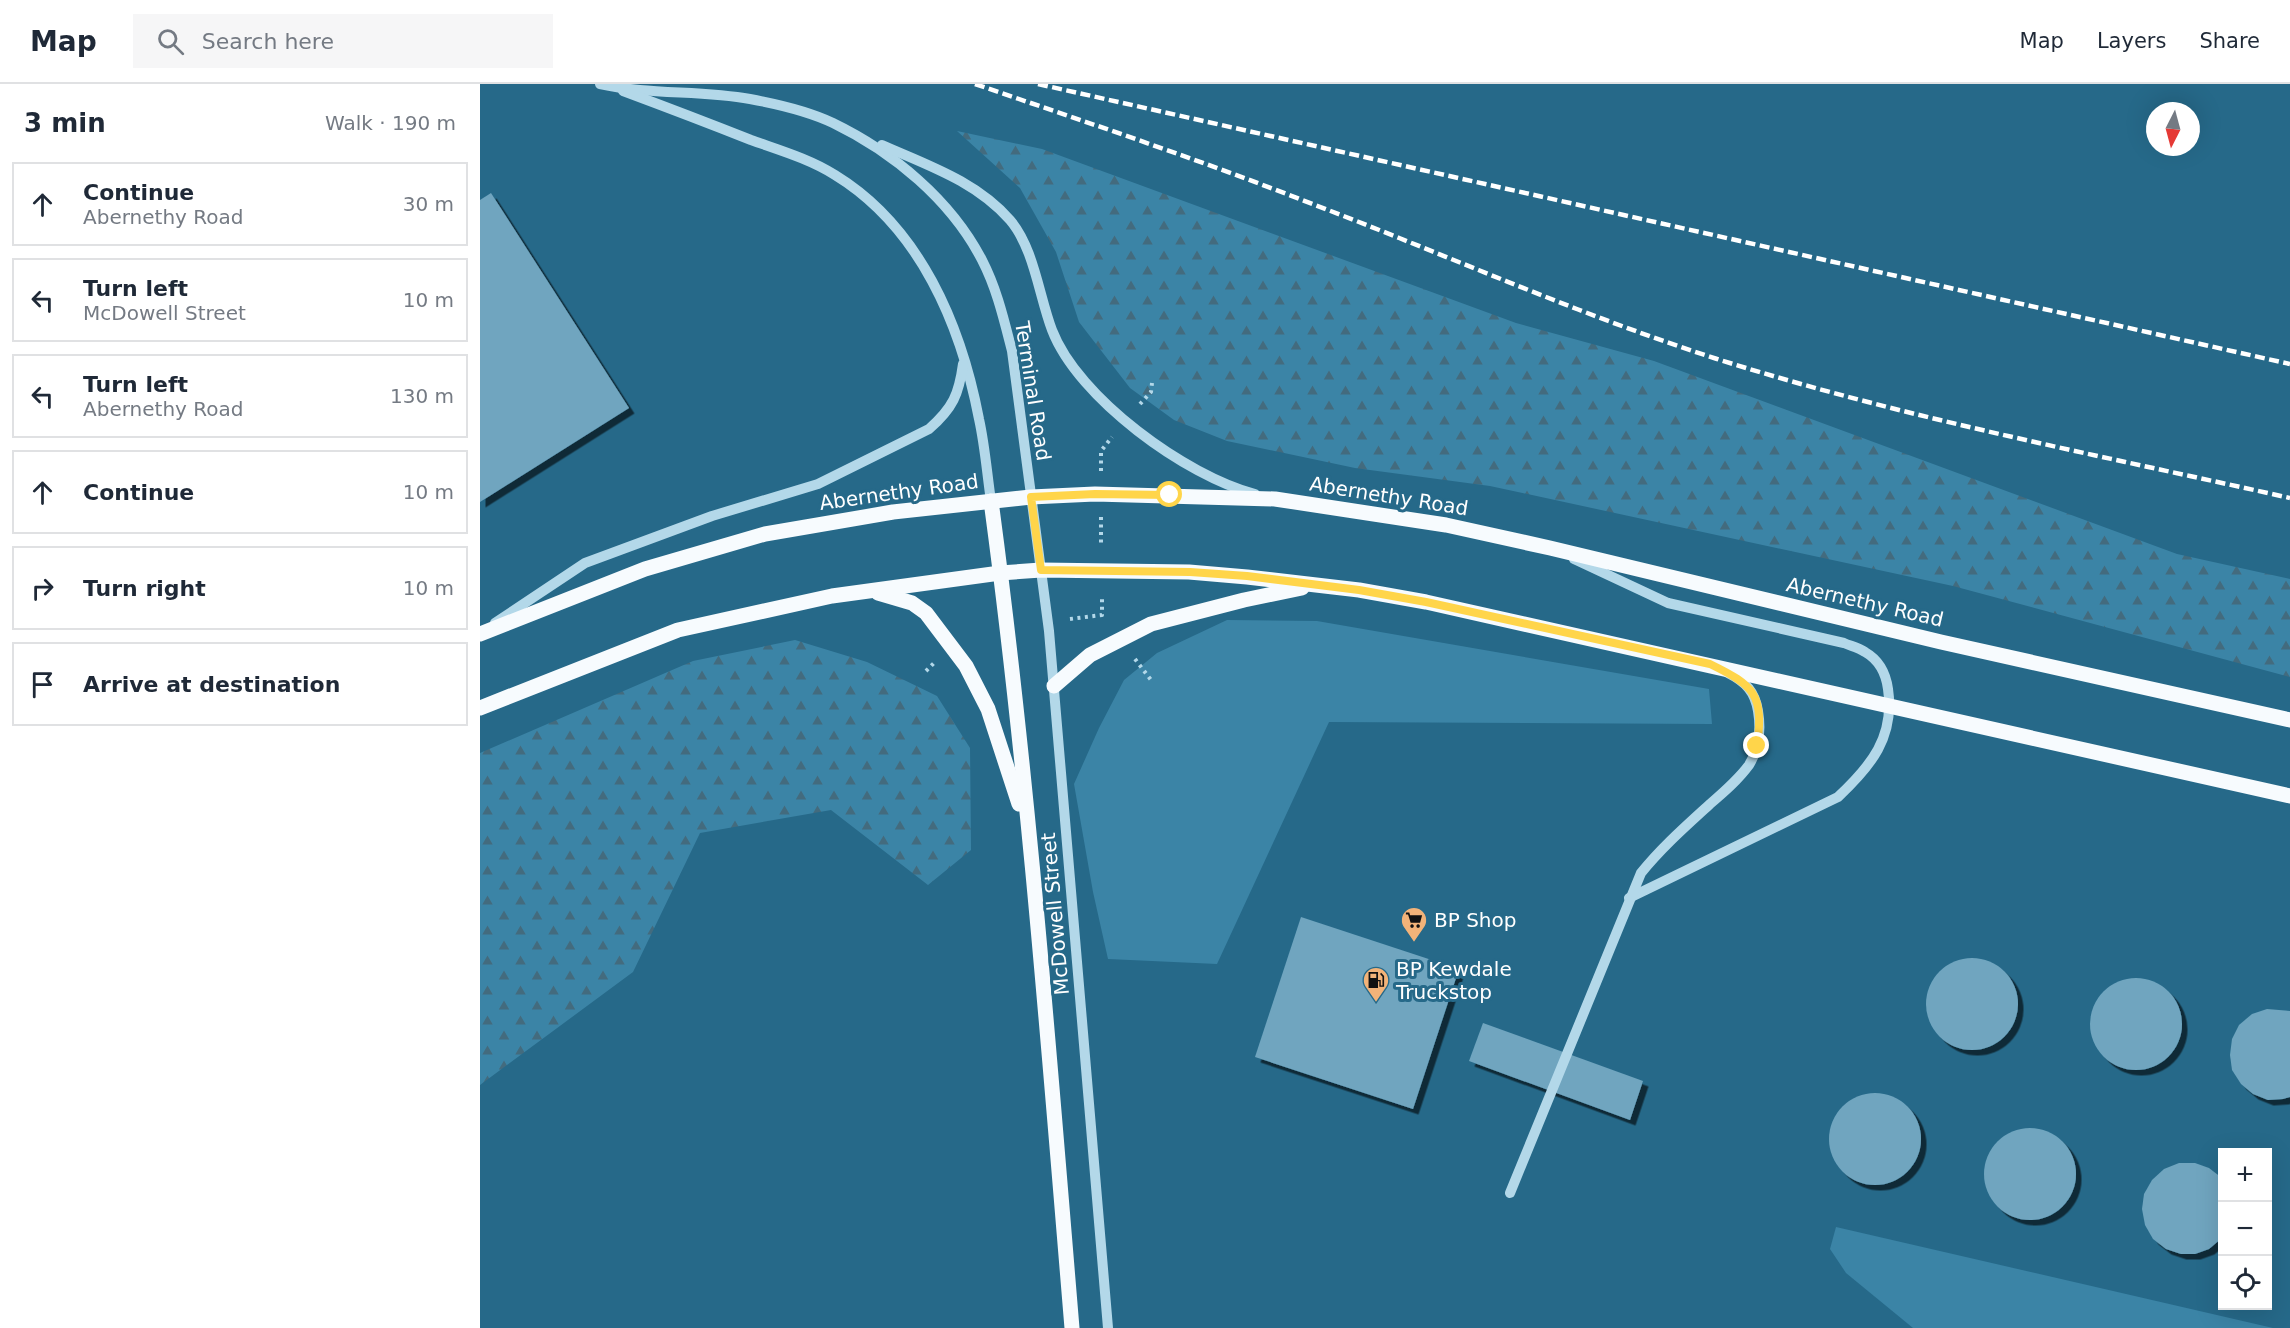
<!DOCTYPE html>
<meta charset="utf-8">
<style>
body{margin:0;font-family:"DejaVu Sans",sans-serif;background:#f6f6f7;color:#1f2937}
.controls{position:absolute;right:18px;bottom:18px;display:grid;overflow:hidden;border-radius:0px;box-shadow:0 6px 24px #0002}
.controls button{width:54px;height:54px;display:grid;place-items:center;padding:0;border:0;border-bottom:2px solid #e0e1e3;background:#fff;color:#1f2937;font:30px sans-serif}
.compass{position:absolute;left:1666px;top:18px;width:54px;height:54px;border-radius:50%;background:#fff;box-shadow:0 6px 24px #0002;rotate:186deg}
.stop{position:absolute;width:18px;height:18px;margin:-14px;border:4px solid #ffd54a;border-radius:50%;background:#fff}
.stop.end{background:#ffd54a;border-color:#fff;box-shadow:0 2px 6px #0008}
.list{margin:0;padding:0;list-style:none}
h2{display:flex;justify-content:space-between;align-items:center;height:78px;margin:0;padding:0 24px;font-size:26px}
h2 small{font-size:20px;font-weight:400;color:#747a83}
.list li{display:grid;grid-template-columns:39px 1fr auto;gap:18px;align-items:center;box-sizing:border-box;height:84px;margin:0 12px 12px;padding:0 12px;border:2px solid #e0e1e3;border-radius:0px}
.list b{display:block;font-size:22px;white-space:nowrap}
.list p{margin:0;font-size:20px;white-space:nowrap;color:#747a83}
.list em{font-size:20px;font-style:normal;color:#747a83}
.icon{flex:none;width:33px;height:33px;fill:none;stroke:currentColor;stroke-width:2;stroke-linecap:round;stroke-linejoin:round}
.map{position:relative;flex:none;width:1810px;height:1244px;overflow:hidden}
header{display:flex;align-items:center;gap:36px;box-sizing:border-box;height:84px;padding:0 30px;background:#fff;border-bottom:2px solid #e0e1e3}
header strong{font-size:28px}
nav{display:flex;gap:33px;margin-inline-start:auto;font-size:21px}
.search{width:420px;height:54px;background:#f6f6f7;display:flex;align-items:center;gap:15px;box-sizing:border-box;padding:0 21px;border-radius:0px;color:#747a83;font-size:22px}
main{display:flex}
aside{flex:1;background:#fff}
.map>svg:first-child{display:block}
.grass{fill:#3b84a6}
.forest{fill:url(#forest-firs)}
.building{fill:#6fa5bf;filter:url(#shadow)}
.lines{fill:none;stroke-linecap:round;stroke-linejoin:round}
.path{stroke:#b3d8e9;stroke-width:4;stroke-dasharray:3 4.5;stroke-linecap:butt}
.minor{stroke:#b3d8e9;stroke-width:10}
.major{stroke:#f7fbfe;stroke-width:15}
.rail{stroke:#fff;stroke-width:4.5;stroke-dasharray:10 4.5;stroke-linecap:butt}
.route{stroke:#ffd54a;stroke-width:8}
.labels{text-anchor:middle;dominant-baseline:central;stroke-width:6;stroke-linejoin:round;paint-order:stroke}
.street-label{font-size:20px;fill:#fff;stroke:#266989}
.poi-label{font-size:20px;fill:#fff;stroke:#266989;text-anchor:start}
</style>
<header>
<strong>Map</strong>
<div class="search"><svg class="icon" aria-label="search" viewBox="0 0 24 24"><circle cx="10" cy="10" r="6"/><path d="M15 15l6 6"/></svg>Search here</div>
<nav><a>Map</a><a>Layers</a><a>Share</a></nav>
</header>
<main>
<aside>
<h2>3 min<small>Walk · 190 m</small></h2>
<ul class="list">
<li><svg class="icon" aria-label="ahead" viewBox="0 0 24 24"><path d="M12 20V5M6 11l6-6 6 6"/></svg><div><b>Continue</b><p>Abernethy Road</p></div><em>30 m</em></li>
<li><svg class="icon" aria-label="left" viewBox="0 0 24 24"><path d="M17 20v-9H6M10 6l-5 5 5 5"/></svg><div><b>Turn left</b><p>McDowell Street</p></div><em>10 m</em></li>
<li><svg class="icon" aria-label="left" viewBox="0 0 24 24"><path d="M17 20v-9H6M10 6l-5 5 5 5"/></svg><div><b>Turn left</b><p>Abernethy Road</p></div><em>130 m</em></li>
<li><svg class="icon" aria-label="ahead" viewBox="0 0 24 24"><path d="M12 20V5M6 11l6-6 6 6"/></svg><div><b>Continue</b></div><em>10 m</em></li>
<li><svg class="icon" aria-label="right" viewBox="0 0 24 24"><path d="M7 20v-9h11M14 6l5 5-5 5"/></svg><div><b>Turn right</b></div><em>10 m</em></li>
<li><svg class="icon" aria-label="arrive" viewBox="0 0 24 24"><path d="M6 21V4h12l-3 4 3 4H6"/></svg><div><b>Arrive at destination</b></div></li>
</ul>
</aside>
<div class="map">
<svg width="1810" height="1244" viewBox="0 0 1810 1244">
<defs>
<pattern id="forest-firs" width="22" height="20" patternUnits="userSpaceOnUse" patternTransform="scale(1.5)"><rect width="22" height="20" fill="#3b84a6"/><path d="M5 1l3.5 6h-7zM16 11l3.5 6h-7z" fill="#436b7e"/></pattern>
<filter id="shadow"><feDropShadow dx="5.5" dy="5.5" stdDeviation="0" flood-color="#0009"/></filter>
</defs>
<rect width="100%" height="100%" fill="#266989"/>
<!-- grass -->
<g class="grass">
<path d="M747,536L837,537L1229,605L1232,640L849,638L737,880L628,875L613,808L594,700L619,644L644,596L677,569Z"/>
<path d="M1356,1143L1793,1244H1433L1366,1189L1350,1165Z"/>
</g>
<!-- forest -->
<g class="forest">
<path d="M477,47L562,65L1036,239L1174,277L1697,470L1810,495V593L1473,502L1010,402L875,384L747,357L694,336L650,304L599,238L576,168L540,104Z"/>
<path d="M315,556L387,578L457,612L490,664L491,766L448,801L351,726L220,749L153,888L0,1001V669L213,577Z"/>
</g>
<!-- building -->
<g class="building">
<path d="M11,109L149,324L0,418V116Z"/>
<path d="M821,833L979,885L933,1025L775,973Z"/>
<circle cx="1492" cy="920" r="46"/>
<circle cx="1656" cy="940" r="46"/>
<path d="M1787,925L1810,927V1013L1803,1015L1788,1016L1773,1010L1761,1000L1752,986L1750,971L1752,955L1759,941L1772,930Z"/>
<path d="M1003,939L1163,997L1150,1036L989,977Z"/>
<circle cx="1395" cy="1055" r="46"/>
<circle cx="1550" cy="1090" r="46"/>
<path d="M1699,1079H1715L1729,1084L1742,1094V1154L1729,1165L1715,1170H1701L1686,1165L1673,1155L1665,1141L1662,1125L1664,1110L1672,1096L1684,1085Z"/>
</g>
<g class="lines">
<!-- path -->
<g class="path">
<path d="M660,320L671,308L672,299"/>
<path d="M621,387V367L632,353"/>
<path d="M621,433V462"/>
<path d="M590,535L622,531V511"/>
<path d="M655,575L671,596"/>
<path d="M446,587L454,579"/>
</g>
<!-- minor -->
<g class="minor">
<path d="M120,0C169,11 221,6 270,15C297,20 328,27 353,39C413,68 471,116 502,176C517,205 524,236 532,267L569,547L628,1244"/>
<path d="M143,7C186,23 228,39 271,56C299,66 330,75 355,91C440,143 481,241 499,335C505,362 507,390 511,417"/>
<path d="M402,61C447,81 496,97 530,136C554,164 559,212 572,246C598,314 706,392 775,410"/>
<path d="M1094,475L1188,519L1364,559C1371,562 1379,564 1385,568C1399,576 1406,590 1408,605C1415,653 1391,682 1358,713L1149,814"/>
<path d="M15,539L105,479L232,432L338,400L449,345C473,324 479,310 483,280"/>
<path d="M1030,1109L1161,789C1182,763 1206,742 1230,720C1244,708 1258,696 1269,681C1279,665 1281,645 1278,627C1275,608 1266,598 1248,589"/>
</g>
<!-- major -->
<g class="major">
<path d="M511,417C548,691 569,968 592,1244"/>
<path d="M398,509L432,519L446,529L486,582L508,625L539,720"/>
<path d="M0,550L165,485L285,450L413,428L551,413L615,410L795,415L966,441L1070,464L1461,558L1810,636"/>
<path d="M574,602L610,571L671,540L764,516L822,504"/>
<path d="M0,624L198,546L352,512L520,489L561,486L709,488L767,493L879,506L946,518L1810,712"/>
</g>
<!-- rail -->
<g class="rail">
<path d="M495,0C609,39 723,77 835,121C969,172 1100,231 1237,275C1424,334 1618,371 1810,414"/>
<path d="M558,0L1810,280"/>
</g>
</g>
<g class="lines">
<!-- route -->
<path class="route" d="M690,411L615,410L551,413L561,486L710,488L767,492L879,506L946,518L1230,580C1275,602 1284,611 1277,662"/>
</g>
<!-- icons -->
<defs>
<g id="supermarket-pin" transform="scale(1.35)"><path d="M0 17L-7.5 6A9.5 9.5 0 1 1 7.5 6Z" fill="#f2b379" stroke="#266989"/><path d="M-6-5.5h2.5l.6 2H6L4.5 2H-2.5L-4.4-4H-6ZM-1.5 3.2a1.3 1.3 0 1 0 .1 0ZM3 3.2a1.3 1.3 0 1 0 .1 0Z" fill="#111"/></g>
<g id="fuel-pin" transform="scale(1.35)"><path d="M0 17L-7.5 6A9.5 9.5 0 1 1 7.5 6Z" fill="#f2b379" stroke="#266989"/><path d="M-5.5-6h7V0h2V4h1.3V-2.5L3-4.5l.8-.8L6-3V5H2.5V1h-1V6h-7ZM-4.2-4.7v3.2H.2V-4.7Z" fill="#111"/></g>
</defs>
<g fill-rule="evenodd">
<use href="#supermarket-pin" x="934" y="836"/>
<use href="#fuel-pin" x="896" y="896"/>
</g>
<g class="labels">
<!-- street labels -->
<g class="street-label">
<text transform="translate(553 307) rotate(81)">Terminal Road</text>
<text transform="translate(419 408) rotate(-8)">Abernethy Road</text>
<text transform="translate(909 412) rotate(9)">Abernethy Road</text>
<text transform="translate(1385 518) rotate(13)">Abernethy Road</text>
<text transform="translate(575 830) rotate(-95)">McDowell Street</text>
</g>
<!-- poi labels -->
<g class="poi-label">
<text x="954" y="836">BP Shop</text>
<text x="916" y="885">BP Kewdale<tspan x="916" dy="23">Truckstop</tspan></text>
</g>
</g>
</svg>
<div class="controls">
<button>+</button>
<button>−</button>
<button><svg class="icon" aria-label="locate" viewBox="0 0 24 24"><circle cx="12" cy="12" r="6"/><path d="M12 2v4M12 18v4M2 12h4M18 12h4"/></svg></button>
</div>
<svg class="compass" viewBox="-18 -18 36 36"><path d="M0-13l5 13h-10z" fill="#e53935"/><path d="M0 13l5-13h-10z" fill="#747a83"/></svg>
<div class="stop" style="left:690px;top:411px"></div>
<div class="stop end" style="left:1277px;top:662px"></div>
</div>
</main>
